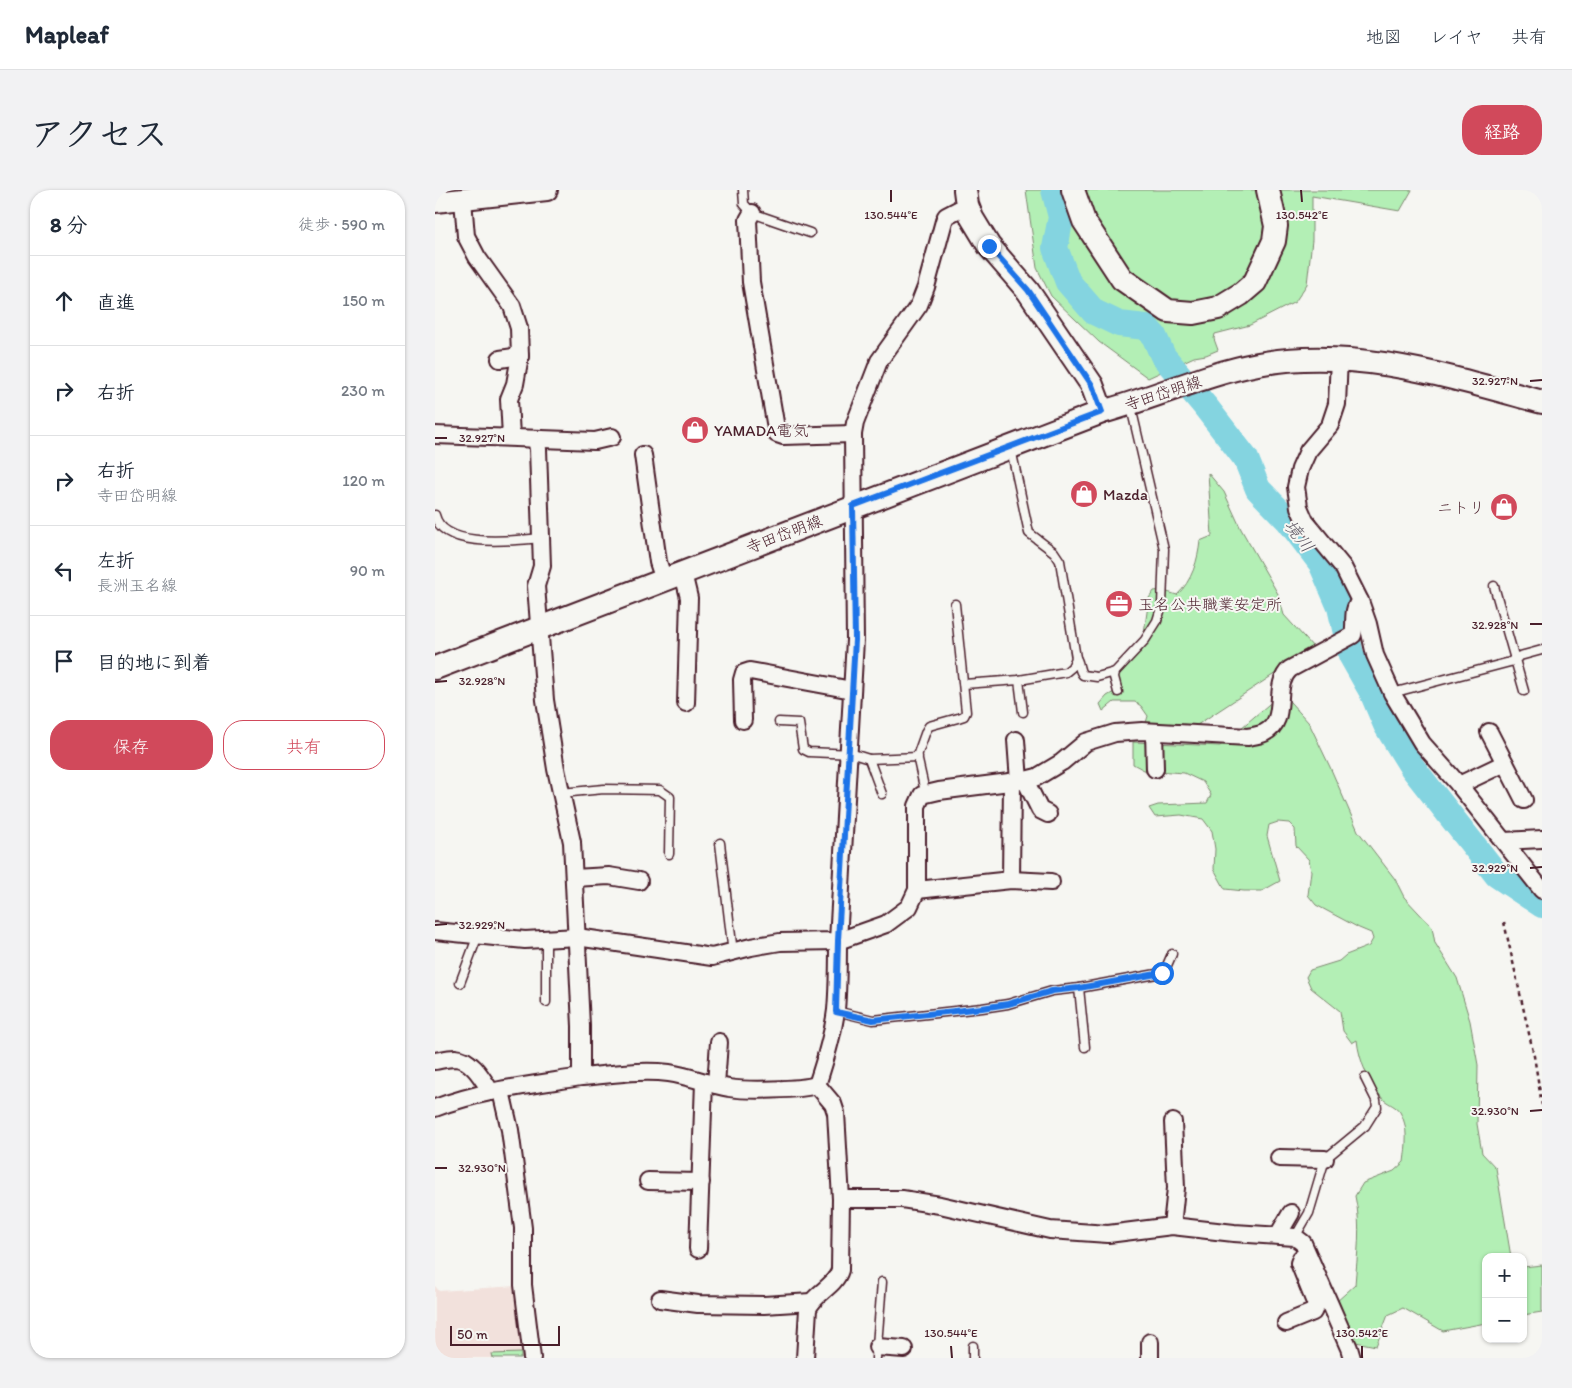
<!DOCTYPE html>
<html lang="ja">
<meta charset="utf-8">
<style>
body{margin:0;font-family:Itim,"Klee One",sans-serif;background:#f2f2f3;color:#1f2937}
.controls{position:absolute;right:15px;bottom:15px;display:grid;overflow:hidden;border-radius:10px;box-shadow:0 1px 4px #0004}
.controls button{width:45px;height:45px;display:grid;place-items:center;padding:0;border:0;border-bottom:1px solid #e0e1e3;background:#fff;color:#1f2937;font:25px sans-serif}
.scale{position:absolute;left:15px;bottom:12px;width:110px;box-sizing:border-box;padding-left:5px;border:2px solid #4a1f2b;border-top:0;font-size:14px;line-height:18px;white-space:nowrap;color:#4a1f2b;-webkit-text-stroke:4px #f6f6f2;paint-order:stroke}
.stop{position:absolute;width:15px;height:15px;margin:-11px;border:4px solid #1a73e8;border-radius:50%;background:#fff}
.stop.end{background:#1a73e8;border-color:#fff;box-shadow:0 1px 5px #0008}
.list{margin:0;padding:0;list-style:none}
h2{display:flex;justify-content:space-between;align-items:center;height:65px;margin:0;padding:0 20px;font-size:21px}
h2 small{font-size:16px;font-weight:400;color:#747a83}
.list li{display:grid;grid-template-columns:32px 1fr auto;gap:15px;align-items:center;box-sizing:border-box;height:90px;padding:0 20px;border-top:1px solid #e0e1e3}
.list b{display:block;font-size:19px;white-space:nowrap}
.list p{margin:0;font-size:16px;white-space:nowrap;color:#747a83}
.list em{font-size:16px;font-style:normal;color:#747a83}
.actions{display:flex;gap:10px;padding:15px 20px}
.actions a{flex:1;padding:11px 0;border:1px solid #d1495b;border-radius:20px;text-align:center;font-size:18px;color:#d1495b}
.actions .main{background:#d1495b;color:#fff}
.icon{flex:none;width:28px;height:28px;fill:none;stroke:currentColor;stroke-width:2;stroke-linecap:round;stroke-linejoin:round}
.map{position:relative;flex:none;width:1107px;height:1168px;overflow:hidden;border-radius:20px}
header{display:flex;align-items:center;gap:30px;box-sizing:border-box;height:70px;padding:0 25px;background:#fff;border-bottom:1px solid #e0e1e3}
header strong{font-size:24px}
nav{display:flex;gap:28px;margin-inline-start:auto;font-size:18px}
.intro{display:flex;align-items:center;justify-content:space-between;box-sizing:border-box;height:120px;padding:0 30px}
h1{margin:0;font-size:35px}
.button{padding:12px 22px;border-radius:20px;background:#d1495b;color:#fff;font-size:18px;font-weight:700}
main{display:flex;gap:30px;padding:0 30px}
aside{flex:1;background:#fff;border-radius:20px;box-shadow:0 1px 4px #0004}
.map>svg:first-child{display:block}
.built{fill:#f2e1dc}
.green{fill:#b3efb5;stroke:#7e8770}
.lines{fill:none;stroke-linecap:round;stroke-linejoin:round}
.river{stroke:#84d4e0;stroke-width:26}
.service-casing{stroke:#4a1f2b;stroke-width:11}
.minor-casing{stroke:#4a1f2b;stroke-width:20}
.tertiary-casing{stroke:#4a1f2b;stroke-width:24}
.secondary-casing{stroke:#4a1f2b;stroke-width:26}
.path{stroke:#4a1f2b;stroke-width:2.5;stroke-dasharray:4 4;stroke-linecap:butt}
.service{stroke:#f6f6f2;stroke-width:8}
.minor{stroke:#f6f6f2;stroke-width:16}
.tertiary{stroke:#f6f6f2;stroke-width:20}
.secondary{stroke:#f6f6f2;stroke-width:22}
.route{stroke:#1a73e8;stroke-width:6}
.ticks{fill:none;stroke:#4a1f2b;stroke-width:2}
.labels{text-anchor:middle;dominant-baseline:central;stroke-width:4;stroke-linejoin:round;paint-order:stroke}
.street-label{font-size:16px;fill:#4a1f2b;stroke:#f6f6f2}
.poi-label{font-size:16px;fill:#4a1f2b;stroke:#f6f6f2;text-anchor:start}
.water-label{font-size:18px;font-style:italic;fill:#5b5561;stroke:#f6f6f2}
.ticks-label{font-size:12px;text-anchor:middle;fill:#4a1f2b;stroke:#f6f6f2;stroke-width:4;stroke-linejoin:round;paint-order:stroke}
</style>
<header>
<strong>Mapleaf</strong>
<nav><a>地図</a><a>レイヤ</a><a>共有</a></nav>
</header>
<div class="intro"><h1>アクセス</h1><a class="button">経路</a></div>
<main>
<aside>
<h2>8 分<small>徒歩 · 590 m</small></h2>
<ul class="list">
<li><svg class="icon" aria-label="ahead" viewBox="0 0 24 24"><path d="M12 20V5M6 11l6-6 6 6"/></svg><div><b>直進</b></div><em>150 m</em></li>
<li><svg class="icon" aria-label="right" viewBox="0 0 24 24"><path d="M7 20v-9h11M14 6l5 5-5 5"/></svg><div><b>右折</b></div><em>230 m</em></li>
<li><svg class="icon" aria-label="right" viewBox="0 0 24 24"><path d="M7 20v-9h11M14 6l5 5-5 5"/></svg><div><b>右折</b><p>寺田岱明線</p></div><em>120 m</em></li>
<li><svg class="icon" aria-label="left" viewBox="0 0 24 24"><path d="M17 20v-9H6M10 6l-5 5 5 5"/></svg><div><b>左折</b><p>長洲玉名線</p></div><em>90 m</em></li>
<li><svg class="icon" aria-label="arrive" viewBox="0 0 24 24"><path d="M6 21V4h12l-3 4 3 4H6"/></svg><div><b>目的地に到着</b></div></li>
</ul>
<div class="actions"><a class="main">保存</a><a>共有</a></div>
</aside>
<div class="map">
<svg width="1107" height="1168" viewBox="0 0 1107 1168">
<rect width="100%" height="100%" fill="#f6f6f2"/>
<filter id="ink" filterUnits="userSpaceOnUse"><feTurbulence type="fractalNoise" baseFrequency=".02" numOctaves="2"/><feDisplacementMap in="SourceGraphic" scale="10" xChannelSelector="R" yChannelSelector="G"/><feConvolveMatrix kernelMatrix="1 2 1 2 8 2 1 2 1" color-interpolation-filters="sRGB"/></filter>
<g filter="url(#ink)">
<!-- built -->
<path class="built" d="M0,1096L4,1101L81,1096L90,1168H0Z"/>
<!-- green -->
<g class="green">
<path d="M591,0H977L965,21L877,6V50L872,94L860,112L815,135L780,144L779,149L783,160L771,165L759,167L713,188L664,152L616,106L602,78Z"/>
<path d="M773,283L789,302L806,339L843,404L849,425L879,458L759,537L710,536L713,526L706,516L700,512H679L668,521L665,514L672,506L679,502L682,483L704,455L709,443L714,408L719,401L726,400L742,405C757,391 763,370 765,351L777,346Z"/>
<path d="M847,503L874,533L895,577L923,641L960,689L969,707L997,737L1000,753L1022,788L1035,831L1043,875L1042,934L1047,963L1061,978L1076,1067H1051V1133L1008,1141L968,1118L953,1125L941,1156L921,1152L901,1112L920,1095C922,1065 927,1036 920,1006L928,993L959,981L969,972C971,956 974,937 965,922C962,917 954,914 949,910C934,895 924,870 922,850L917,853L908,841L905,821L876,798L871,787L875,780L904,771L911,765L934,756L938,749L936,743L924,738L881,715L873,705L876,681L874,670L861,656L860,639L854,633L843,632L834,635L832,646L845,691L827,701H809L790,699L779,679L780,659L777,641L768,629L746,625L720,627L714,618L723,615L772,613L776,605L768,592L749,583L709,580L698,574V552L785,556Z"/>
<path d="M1107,1075V1122L1088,1125V1077Z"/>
<path d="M86,1163V1168H58L57,1164Z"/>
</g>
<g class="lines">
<!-- river -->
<path class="river" d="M619,0L626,27L620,58L633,92L659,122L684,134L711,137L719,146L728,166L770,216L811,269L823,299L854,331L886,373L905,417L916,465L937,502L951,535L977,577L1062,685L1107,715"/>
<!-- service casing -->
<g class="service-casing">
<g id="service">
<path d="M308,0L309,14L317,23L375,43"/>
<path d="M0,325C8,360 80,350 107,348"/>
<path d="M1059,396L1089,501"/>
<path d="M641,468C645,473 643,480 648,485L662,487L680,482L710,450L722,431L727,415L729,359L696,217"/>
<path d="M680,482L679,487L683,502"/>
<path d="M584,490L588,522"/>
<path d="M529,494L584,490L631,482L637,477L641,468L625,371L619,362L594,343L576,259"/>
<path d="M957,503L1075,472L1085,466L1107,460"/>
<path d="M344,532L364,533L368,559L374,562L418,564L434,569L447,604"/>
<path d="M434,569L483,567"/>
<path d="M126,603L169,599L225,600L235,607L234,664"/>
<path d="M492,604L489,597L482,566L491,541L494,536L523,528L529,526L531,522L520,414"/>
<path d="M285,653L298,763"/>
<path d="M111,749V812"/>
<path d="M25,793L43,745"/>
<path d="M644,798L727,783L730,780L737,764"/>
<path d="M401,821L438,830L547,818L573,814L617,801L644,798L650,857"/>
<path d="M860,1047L874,1023L890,969L930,936L942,917L941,910L930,888"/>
<path d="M441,1168L447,1092"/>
<path d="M538,1168V1156"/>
</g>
</g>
<!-- minor casing -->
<g class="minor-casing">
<g id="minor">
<path d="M28,10L31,46L42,67L77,116L84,138L85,166L80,194L74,209L76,247"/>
<path d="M317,23L313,30L316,92L342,244L348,246L418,244"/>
<path d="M904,168L902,214L895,235L873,261L865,279L861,297L864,317L870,331L908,377L925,411L933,434L940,465L957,503L987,553L1024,595L1107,700"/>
<path d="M65,169L85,166"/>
<path d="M0,245L160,251L177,247"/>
<path d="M208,265L223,372L229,390"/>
<path d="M248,383L254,408L251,513"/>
<path d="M308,530L307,490L309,483L315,481L417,500"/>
<path d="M719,542L720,579"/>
<path d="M1054,542L1089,610"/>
<path d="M581,550L584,591"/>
<path d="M590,590L605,620L613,624"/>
<path d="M1024,595L1070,573"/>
<path d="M1069,651L1107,649"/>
<path d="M139,688L174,686L204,691"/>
<path d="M576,690L577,592"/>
<path d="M482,700L576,690L616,692"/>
<path d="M0,741L90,750L142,747L277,767L316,757L345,752L403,751L451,734L474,717L482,700V616L487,605L504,601L590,590L602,587L627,572L651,552L680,543L707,541L813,547C818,546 825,545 829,543C855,530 836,496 855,479L918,445C921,434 916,420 925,411"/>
<path d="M0,871C6,870 13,868 20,868C37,869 47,888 56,902"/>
<path d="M146,887C174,885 205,879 234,883C254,886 274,894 294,898C312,901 365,900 382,895"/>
<path d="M281,895L284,852"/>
<path d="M382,895C390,871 398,845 401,820C403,797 403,774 403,751L420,450L418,244L420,233L444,171L484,115L491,97L509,31L511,26L532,15"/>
<path d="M66,901L75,940L88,1038V1095L97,1168"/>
<path d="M0,918C47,900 96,895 146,887V836L137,652L121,579L110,510L101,396L107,376L103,259L101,249"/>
<path d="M844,968L890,969"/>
<path d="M213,991L266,992"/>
<path d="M406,1009H467L505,1015L615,1040L673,1044L737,1036L799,1043L860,1047L868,1053L914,1158L917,1168"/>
<path d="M737,1036L741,998L738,932"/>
<path d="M843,1045L856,1023"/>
<path d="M263,1059L269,892"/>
<path d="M225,1109L263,1114L329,1115L376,1112"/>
<path d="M851,1133L878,1122L881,1115L864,1073L866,1068L873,1066"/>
<path d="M442,1157L469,1159"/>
<path d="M370,1168L373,1119C379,1103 400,1097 405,1080L406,1009L401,923L398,914L382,895"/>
<path d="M715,1168V1152"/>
</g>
</g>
<!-- tertiary casing -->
<g class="tertiary-casing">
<path id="tertiary" d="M0,12L112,0"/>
</g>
<!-- secondary casing -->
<g class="secondary-casing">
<g id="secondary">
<path d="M530,0L532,15L537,28L554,56L593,101L657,195L667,222"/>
<path d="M638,0L649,31L687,89L733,121L758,123L783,118L806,104L820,92L839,51L841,36L833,0"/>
<path d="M0,478L667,222C719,208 770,184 823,174C919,156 1015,187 1107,212"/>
</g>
</g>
<!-- path -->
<path class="path" d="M1069,732L1099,866L1107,915"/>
<!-- service -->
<use href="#service" class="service"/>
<!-- minor -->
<use href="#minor" class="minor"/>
<!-- tertiary -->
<use href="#tertiary" class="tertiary"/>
<!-- secondary -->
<use href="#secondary" class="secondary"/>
</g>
</g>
<g class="lines" filter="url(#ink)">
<!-- route -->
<path class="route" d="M554,56L593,100L657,195L667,222L418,316L420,450L403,751L401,822L438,830L547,818L573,814L617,801L644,798L727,783"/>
</g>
<!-- ticks -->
<path class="ticks" d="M456,0V12M866,0L867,12M1095,191L1107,190M0,248H12M1095,434H1107M0,492L12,491M1095,678L1107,677M0,735L12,734M1095,921L1107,920M0,978H12M516,1156L517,1168M927,1156V1168"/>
<!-- icons -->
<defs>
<g id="shop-disc" transform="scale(1.4375)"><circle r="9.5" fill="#d1495b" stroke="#f6f6f2"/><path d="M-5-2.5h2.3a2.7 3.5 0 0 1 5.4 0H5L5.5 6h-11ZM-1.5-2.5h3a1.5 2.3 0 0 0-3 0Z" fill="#fff"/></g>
<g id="office-disc" transform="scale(1.4375)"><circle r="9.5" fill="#d1495b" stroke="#f6f6f2"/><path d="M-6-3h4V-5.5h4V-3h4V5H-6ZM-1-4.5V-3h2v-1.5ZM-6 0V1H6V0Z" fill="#fff"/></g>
</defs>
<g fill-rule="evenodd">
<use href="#shop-disc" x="260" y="240"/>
<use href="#shop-disc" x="649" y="304"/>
<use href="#shop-disc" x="1069" y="317"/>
<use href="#office-disc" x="684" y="414"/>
</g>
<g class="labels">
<!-- street labels -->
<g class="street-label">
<text transform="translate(728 203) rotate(-18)">寺田岱明線</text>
<text transform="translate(349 344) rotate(-21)">寺田岱明線</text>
</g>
<!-- poi labels -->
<g class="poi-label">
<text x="279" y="240">YAMADA電気</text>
<text x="668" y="304">Mazda</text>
<text x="1050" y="317" text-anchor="end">ニトリ</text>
<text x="703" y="414">玉名公共職業安定所</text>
</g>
<!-- water labels -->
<g class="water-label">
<text transform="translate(864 346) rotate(52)">境川</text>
</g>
</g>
<g class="ticks-label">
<text x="456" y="29">130.544°E</text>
<text x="867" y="29">130.542°E</text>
<text x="1060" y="195">32.927°N</text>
<text x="47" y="252">32.927°N</text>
<text x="1060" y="439">32.928°N</text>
<text x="47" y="495">32.928°N</text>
<text x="1060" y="682">32.929°N</text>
<text x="47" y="739">32.929°N</text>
<text x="1060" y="925">32.930°N</text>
<text x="47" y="982">32.930°N</text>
<text x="516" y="1147">130.544°E</text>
<text x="927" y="1147">130.542°E</text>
</g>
</svg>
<div class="controls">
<button>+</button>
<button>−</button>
</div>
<div class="scale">50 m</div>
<div class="stop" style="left:727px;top:783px"></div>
<div class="stop end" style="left:554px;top:56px"></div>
</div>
</main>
